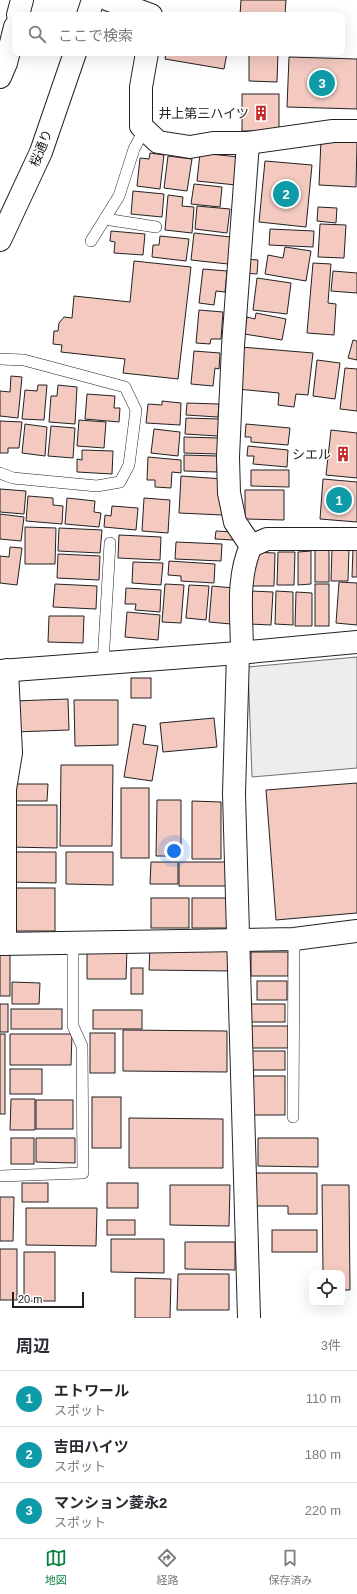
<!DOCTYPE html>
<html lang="ja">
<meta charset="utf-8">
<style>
body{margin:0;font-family:Helvetica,"Noto Sans JP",sans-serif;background:#f2f2f3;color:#2b2b33}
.controls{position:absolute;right:12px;bottom:12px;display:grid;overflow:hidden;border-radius:8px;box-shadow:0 4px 16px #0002}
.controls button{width:36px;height:36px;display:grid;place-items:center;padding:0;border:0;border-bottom:1px solid #e1e1e2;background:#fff;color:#2b2b33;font:20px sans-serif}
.scale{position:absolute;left:12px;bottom:10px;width:72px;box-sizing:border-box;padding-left:4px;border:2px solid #222;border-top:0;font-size:11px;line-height:14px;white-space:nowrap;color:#222;-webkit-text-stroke:3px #fff;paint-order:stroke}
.you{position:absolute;left:174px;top:851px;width:14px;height:14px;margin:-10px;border:3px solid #fff;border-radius:50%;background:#1a73e8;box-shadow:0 0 0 6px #1a73e833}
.badge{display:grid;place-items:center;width:26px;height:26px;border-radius:50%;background:#0b8043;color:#fff;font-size:13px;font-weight:700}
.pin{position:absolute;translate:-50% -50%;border:2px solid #fff;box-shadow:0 1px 4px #0006}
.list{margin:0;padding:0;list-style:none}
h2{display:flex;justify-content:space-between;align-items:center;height:52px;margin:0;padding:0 16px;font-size:17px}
h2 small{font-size:13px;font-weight:400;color:#7c7c81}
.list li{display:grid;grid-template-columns:26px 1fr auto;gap:12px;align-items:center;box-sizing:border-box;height:56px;padding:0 16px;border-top:1px solid #e1e1e2}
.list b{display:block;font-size:15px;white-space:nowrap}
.list p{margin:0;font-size:13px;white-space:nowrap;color:#7c7c81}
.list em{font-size:13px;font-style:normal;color:#7c7c81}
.icon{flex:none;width:22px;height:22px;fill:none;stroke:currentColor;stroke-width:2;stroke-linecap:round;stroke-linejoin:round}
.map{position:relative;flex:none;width:357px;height:1318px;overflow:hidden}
.search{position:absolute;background:#fff;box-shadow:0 4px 16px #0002;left:12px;right:12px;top:12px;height:44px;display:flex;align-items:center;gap:10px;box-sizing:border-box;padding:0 14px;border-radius:8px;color:#7c7c81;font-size:15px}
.sheet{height:220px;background:#fff}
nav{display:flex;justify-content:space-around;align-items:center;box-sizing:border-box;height:56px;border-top:1px solid #e1e1e2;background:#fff;font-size:11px;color:#7c7c81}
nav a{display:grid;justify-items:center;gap:2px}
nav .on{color:#0b8043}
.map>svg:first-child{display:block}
.parking{fill:#ededed;stroke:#6f6f6f}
.building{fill:#f3c9c0;stroke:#222}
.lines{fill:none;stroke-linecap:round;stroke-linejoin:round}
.service-casing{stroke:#222;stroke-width:12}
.minor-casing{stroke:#222;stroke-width:24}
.tertiary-casing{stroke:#222;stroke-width:24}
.service{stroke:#fff;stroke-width:11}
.minor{stroke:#fff;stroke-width:22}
.tertiary{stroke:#fff;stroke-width:22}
.labels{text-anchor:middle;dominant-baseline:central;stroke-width:3;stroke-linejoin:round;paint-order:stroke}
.poi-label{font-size:13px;fill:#222;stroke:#fff;text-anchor:end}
.street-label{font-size:13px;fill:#222;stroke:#fff}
</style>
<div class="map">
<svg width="357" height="1318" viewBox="0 0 357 1318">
<rect width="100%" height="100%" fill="#fff"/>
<!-- parking -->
<path class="parking" d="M357,657V768L252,777L248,667Z"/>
<!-- building -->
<g class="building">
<path d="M241,0H286L285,15H240Z"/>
<path d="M166,53H227L224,69L165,59Z"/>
<path d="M249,53H278L277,82L249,81Z"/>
<path d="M289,57L357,59V109L287,107Z"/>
<rect x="242" y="94" width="37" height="37"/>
<path d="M321,140L357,142L356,187L319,185Z"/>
<path d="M150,153L164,155L160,189L137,186L140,158L149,159Z"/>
<path d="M200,153L239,157L236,185L197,181Z"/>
<path d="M168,156L192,159L187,191L164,188Z"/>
<path d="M265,161L312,165L306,227L259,222Z"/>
<path d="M194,184L222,187L220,207L191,204Z"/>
<path d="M133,191L164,194L162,217L131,214Z"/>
<path d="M168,195L183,197L182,206L194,207L192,233L165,230Z"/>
<path d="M197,206L230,209L227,233L195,229Z"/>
<path d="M318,207L337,208L336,223L317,221Z"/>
<path d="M320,224L346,225L344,258L318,257Z"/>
<path d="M270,229L314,231L313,247L269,245Z"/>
<path d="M111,231L145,234L143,255L114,253L115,242L110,241Z"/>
<path d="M194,233L231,237L228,264L191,260Z"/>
<path d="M160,236L189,239L186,261L152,257L153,245H159Z"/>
<path d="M285,247L311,251L306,281L265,274L268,255L283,258Z"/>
<path d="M244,259L258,260L257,274L243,273Z"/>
<path d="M134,261L191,267L178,379L123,373L125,359L61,352L62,345L53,344L54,331H58L59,323L64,317L72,318L74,296L130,302Z"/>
<path d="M313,263L331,264L328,303L336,304L334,335L307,333Z"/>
<path d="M203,269L227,271L225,292L216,291L214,305L199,303Z"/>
<path d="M333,271L357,273V293L331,291Z"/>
<path d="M257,278L291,283L287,314L253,310Z"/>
<path d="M199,310L223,312L221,339H211L210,344L196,343Z"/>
<path d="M256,313L286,319L282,340L244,334L247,317L255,319Z"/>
<path d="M353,340L357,341V360L348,358Z"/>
<path d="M241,347L313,353L308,395L296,394L294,407L278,405L279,393L237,389Z"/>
<path d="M194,351L220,353L219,369L215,368L213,386L191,384Z"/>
<path d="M317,360L340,363L335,399L313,396Z"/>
<path d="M345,368L357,369V411L340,409Z"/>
<path d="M11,376L22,377L18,418L0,416V391L10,392Z"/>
<path d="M38,385H47L44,420L22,419L25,390L37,391Z"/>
<path d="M58,385L77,387L75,424L49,422L51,396H57Z"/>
<path d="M87,394L115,396L114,408H120L119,422L85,419Z"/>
<path d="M162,401L181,403L180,425L146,423L148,404L162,405Z"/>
<path d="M187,403L219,404L218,417L186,415Z"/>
<path d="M186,418L219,419L218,436L185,434Z"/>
<path d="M79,420L106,422L104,448L77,446Z"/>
<path d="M0,421L22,422L19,448H8V453H0Z"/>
<path d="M25,424L47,427L45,456L22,453Z"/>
<path d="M246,424L290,428L288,445L251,442V437H245Z"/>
<path d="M51,426L75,428L73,458L48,456Z"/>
<path d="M154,429L180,432L178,456L151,453Z"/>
<path d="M331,430L357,433V478L326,475Z"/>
<path d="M184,437L218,438V454L184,453Z"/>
<path d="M248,446L288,450L287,467L253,464L254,456H247Z"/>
<path d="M82,450L113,451L112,474L77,472V459L82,460Z"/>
<path d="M184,455L218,456L217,472L184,471Z"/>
<path d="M148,457L181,460V473L172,472L171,488L155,487V480H147Z"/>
<path d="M251,470H289V487L251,486Z"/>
<path d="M181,476L224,479L222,515L179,513Z"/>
<path d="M323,479L357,482V522L320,519Z"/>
<path d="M0,489L26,491L24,514L0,512Z"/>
<path d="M245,490H284V520L245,519Z"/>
<path d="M28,496L53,498V505L63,506L62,524L26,521Z"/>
<path d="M67,498L95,501L94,512L101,513L99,527L65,524Z"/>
<path d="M144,498L170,500L168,533L142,531Z"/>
<path d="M112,506L138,508L136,530L104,527L105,515L111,516Z"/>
<path d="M0,514L24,517L21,541L0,539Z"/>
<path d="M25,527L56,528L55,564H25Z"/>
<path d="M59,528L102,530L100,553L58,551Z"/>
<path d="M216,531L234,532L233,540L215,539Z"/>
<path d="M119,535L161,537L160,560L118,558Z"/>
<path d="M176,542L222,544L221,561L175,559Z"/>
<path d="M10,547L22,548L17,585L0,583V556L9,557Z"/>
<path d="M332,547L349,548L348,581H331Z"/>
<path d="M353,548L357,549V577H352Z"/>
<rect x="315" y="549" width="14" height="33"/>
<path d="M311,551V584L298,585V552Z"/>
<path d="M253,552L275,553L274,586H252Z"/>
<path d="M278,552H295L294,585H277Z"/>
<path d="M58,554L100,556L99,580L57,578Z"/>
<path d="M169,561L215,564L214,583L181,581V576L168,575Z"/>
<path d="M133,562L163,563L161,585L132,583Z"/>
<path d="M339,582L357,583V625L336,623Z"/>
<path d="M55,584L97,586L96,609L53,607Z"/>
<path d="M165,584L184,585L181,623L162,622Z"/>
<rect x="315" y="584" width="14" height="42"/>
<path d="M189,585L209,586L206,620L186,618Z"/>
<path d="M212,586L234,588L231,624L209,622Z"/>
<path d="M126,588L161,590L160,612L135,610L136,604H125Z"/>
<path d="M251,591L273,592L271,625L249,624Z"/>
<path d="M276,591L293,592V625L275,624Z"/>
<path d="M296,592L312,593V626H295Z"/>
<path d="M127,612L160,615L158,640L125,637Z"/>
<path d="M49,616H84L83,643L48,642Z"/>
<rect x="131" y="678" width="20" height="20"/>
<path d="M68,699L69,730L15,732L14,701Z"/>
<path d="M74,700H118V745L75,746Z"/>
<path d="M214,718L217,747L163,752L160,723Z"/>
<path d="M133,724L146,726L143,744L158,746L152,781L124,777Z"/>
<path d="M61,765H113L112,846H60Z"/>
<path d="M357,783V913L276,920L266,790Z"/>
<path d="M11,784H48L47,801H11Z"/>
<rect x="121" y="788" width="28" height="70"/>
<path d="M157,800H181V856H156Z"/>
<path d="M192,801L221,802V859H192Z"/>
<path d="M9,805H57V848L9,847Z"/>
<path d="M10,852H56V883L10,882Z"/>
<path d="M66,852H113V885L66,884Z"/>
<path d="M151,862H178V884H150Z"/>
<rect x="179" y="862" width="47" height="24"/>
<rect x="13" y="888" width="42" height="43"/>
<rect x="151" y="898" width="38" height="30"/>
<rect x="192" y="898" width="37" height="30"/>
<path d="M150,946L230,947V971L149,970Z"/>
<path d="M87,948H127L126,979H87Z"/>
<rect x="0" y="949" width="10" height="47"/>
<rect x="251" y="952" width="37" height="24"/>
<rect x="131" y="968" width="12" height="26"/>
<rect x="257" y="981" width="30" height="19"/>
<path d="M12,982L40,983L39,1004H12Z"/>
<rect x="0" y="1004" width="8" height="28"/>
<rect x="250" y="1004" width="35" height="18"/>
<rect x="11" y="1009" width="51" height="20"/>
<rect x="93" y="1010" width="49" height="19"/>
<rect x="249" y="1026" width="39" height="22"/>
<path d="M123,1030L227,1031V1072L123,1071Z"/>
<rect x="90" y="1033" width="25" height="40"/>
<rect x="0" y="1034" width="5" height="80"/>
<path d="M10,1034H72L71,1065H10Z"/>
<rect x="252" y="1051" width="33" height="19"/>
<rect x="10" y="1069" width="32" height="25"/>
<rect x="251" y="1076" width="34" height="39"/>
<rect x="92" y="1097" width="29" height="51"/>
<path d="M11,1099H35V1130H10Z"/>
<rect x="36" y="1100" width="37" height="29"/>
<path d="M129,1118L223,1119V1168H129Z"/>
<rect x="11" y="1138" width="23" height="26"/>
<path d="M36,1138H75V1163L36,1162Z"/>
<path d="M258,1138H318V1167L258,1166Z"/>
<path d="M255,1173H317V1214H288V1206H255Z"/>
<rect x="22" y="1183" width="26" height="19"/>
<rect x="107" y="1183" width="31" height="25"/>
<path d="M170,1185H230L229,1226L170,1225Z"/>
<path d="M322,1185H349L350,1290H342V1273H323Z"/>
<path d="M0,1197H14L13,1241H0Z"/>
<path d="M26,1208H97L96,1246L26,1245Z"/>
<rect x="107" y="1220" width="28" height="15"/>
<rect x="272" y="1230" width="45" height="22"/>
<path d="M111,1239H164V1273L111,1272Z"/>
<path d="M185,1242H235V1270L185,1269Z"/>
<rect x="0" y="1249" width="17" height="51"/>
<rect x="24" y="1252" width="31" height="49"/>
<path d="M178,1274H229V1310H177Z"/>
<path d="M135,1278L171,1279L170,1318H135Z"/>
</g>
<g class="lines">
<!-- service casing -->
<g class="service-casing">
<g id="service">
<path d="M105,219L156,227"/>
<path d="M91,241L119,196L134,149L144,130"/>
<path d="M0,359L24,360L125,387L136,410L129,465L120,482L97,486L13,478L0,473"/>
<path d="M103,663L110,543"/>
<path d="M293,1117L294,939"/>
<path d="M0,1176L83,1173L82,1046L73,1026V944"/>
</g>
</g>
<!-- minor casing -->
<g class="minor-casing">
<g id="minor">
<path d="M109,0L151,15"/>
<path d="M18,15L22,0"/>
<path d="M147,53L141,87V126L158,142L190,147L213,143H248L333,131H357"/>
<path d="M0,77L6,63L15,27"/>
<path d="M248,143L233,346L228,457L229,493L235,522L251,546"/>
<path d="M238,653L234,794L249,1318"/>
<path d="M242,653C242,617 236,579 251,546L267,539H357"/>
<path d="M0,944L294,939L357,931"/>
<path d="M5,944V789L11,753L7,670"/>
</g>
</g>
<!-- tertiary casing -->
<g class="tertiary-casing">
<g id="tertiary">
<path d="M88,15L93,0"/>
<path d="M0,240L41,152L75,53"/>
<path d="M0,671L238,653L357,642"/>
</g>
</g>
<!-- service -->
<use href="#service" class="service"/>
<!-- minor -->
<use href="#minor" class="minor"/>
<!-- tertiary -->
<use href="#tertiary" class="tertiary"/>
</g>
<!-- icons -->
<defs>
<g id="building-bare" transform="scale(1.2)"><path d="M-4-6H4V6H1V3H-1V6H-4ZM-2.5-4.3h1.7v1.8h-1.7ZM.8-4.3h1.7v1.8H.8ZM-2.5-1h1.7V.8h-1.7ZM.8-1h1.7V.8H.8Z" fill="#c62828" stroke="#fff" stroke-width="2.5" paint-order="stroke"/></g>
</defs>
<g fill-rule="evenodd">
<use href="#building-bare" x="261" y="113"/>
<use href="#building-bare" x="343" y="454"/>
</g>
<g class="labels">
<!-- poi labels -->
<g class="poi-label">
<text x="249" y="113">井上第三ハイツ</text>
<text x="331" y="454">シエル</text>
</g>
<!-- street labels -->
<g class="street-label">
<text transform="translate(41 148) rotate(-68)">桜通り</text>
</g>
</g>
</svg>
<div class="controls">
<button><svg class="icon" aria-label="locate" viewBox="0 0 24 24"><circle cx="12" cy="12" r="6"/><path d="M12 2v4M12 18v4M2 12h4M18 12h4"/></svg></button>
</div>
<div class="scale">20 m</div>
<div class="you"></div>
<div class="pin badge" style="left:339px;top:500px;background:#0f9aa8">1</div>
<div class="pin badge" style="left:286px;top:194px;background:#0f9aa8">2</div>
<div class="pin badge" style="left:322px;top:83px;background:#0f9aa8">3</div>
<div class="search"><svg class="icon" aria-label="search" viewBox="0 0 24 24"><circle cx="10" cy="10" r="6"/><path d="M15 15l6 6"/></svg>ここで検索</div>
</div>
<section class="sheet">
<h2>周辺<small>3件</small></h2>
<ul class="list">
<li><span class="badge" style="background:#0f9aa8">1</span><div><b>エトワール</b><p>スポット</p></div><em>110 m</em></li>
<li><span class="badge" style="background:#0f9aa8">2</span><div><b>吉田ハイツ</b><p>スポット</p></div><em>180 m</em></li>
<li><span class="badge" style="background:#0f9aa8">3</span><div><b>マンション菱永2</b><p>スポット</p></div><em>220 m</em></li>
</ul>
</section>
<nav>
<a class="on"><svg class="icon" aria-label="map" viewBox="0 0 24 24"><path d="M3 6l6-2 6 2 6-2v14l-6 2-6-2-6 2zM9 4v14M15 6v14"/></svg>地図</a>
<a><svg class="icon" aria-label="directions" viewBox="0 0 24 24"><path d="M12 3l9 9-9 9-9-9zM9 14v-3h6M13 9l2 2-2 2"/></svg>経路</a>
<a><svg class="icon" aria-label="saved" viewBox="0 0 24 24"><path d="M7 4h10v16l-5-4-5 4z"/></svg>保存済み</a>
</nav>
